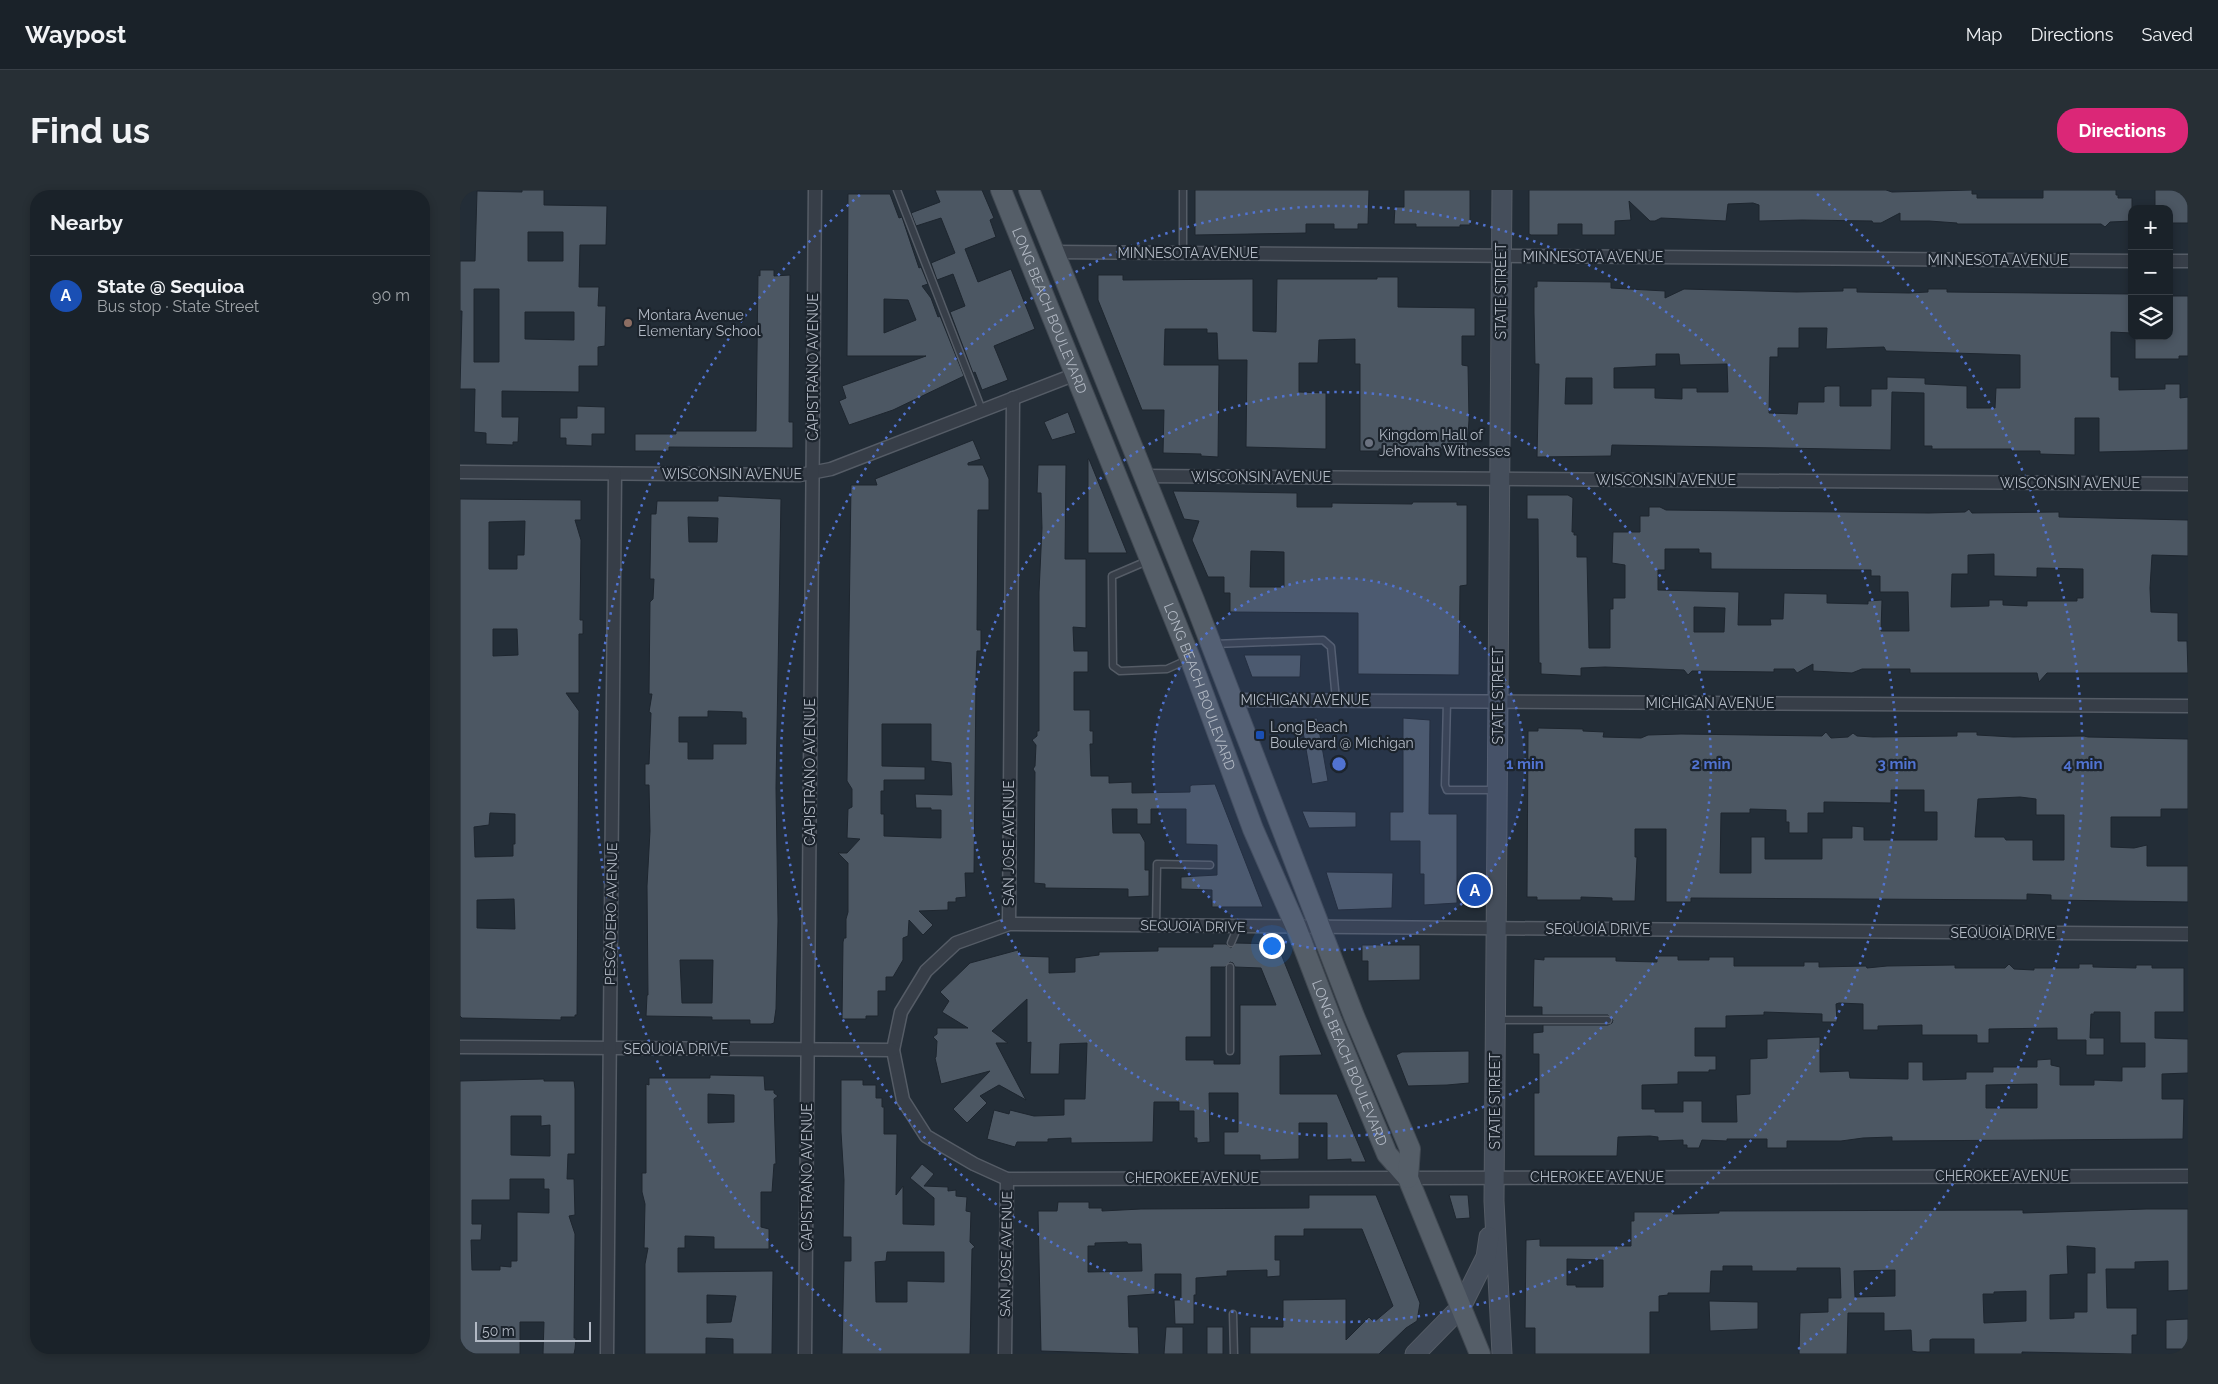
<!DOCTYPE html>
<meta charset="utf-8">
<style>
body{margin:0;font-family:Raleway,sans-serif;background:#272f35;color:#f1f3f6}
.controls{position:absolute;right:15px;top:15px;display:grid;overflow:hidden;border-radius:10px;box-shadow:0 2px 8px #0003}
.controls button{width:45px;height:45px;display:grid;place-items:center;padding:0;border:0;border-bottom:1px solid #383f46;background:#1a2229;color:#f1f3f6;font:25px sans-serif}
.scale{position:absolute;left:15px;bottom:12px;width:116px;box-sizing:border-box;padding-left:5px;border:2px solid #b2b9c4;border-top:0;font-size:14px;line-height:18px;white-space:nowrap;color:#b2b9c4;-webkit-text-stroke:4px #1c242d;paint-order:stroke}
.you{position:absolute;left:811px;top:755px;width:18px;height:18px;margin:-12px;border:4px solid #fff;border-radius:50%;background:#1a73e8;box-shadow:0 0 0 8px #1a73e833}
.badge{display:grid;place-items:center;width:32px;height:32px;border-radius:50%;background:#db2777;color:#fff;font-size:16px;font-weight:700}
.pin{position:absolute;translate:-50% -50%;border:2px solid #fff;box-shadow:0 1px 5px #0006}
.list{margin:0;padding:0;list-style:none}
h2{display:flex;justify-content:space-between;align-items:center;height:65px;margin:0;padding:0 20px;font-size:21px}
h2 small{font-size:16px;font-weight:400;color:#9fa4a8}
.list li{display:grid;grid-template-columns:32px 1fr auto;gap:15px;align-items:center;box-sizing:border-box;height:80px;padding:0 20px;border-top:1px solid #383f46}
.list b{display:block;font-size:19px;white-space:nowrap}
.list p{margin:0;font-size:16px;white-space:nowrap;color:#9fa4a8}
.list em{font-size:16px;font-style:normal;color:#9fa4a8}
.icon{flex:none;width:28px;height:28px;fill:none;stroke:currentColor;stroke-width:2;stroke-linecap:round;stroke-linejoin:round}
.map{position:relative;flex:none;width:1728px;height:1164px;overflow:hidden;border-radius:20px}
header{display:flex;align-items:center;gap:30px;box-sizing:border-box;height:70px;padding:0 25px;background:#1a2229;border-bottom:1px solid #383f46}
header strong{font-size:24px}
nav{display:flex;gap:28px;margin-inline-start:auto;font-size:18px}
.intro{display:flex;align-items:center;justify-content:space-between;box-sizing:border-box;height:120px;padding:0 30px}
h1{margin:0;font-size:35px}
.button{padding:12px 22px;border-radius:20px;background:#db2777;color:#fff;font-size:18px;font-weight:700}
main{display:flex;gap:30px;padding:0 30px}
aside{flex:1;background:#1a2229;border-radius:20px;box-shadow:0 2px 8px #0003}
.map>svg:first-child{display:block}
.building{fill:#4c5763;stroke:#1e262f;fill-rule:evenodd}
.lines{fill:none;stroke-linecap:round;stroke-linejoin:round}
.service-casing{stroke:#555c66;stroke-width:9}
.minor-casing{stroke:#555c66;stroke-width:15}
.secondary-casing{stroke:#555c66;stroke-width:21}
.primary-casing{stroke:#404851;stroke-width:22}
.service{stroke:#373e48;stroke-width:6}
.minor{stroke:#373e48;stroke-width:12}
.secondary{stroke:#454e5b;stroke-width:19}
.primary{stroke:#555e68;stroke-width:20}
.ring{fill:none;stroke:#5173d1;stroke-width:2.5;stroke-dasharray:2.5 5}
.education-dot{fill:#8d6e63;stroke:#1c242d;stroke-width:2}
.worship-dot{fill:#6b7280;stroke:#1c242d;stroke-width:2}
.transit-dot{fill:#1a4fb4;stroke:#1c242d;stroke-width:2}
.labels{text-anchor:middle;dominant-baseline:central;stroke-width:4.5;stroke-linejoin:round;paint-order:stroke}
.street-label{font-size:14px;fill:#b2b9c4;stroke:#1c242d}
.poi-label{font-size:14px;fill:#b2b9c4;stroke:#1c242d;text-anchor:start}
.centre{fill:#5173d1;stroke:#1c242d;stroke-width:2.5}
.ring-label{font-size:15px;text-anchor:middle;font-weight:bold;fill:#5173d1;stroke:#1c242d;stroke-width:4.5;stroke-linejoin:round;paint-order:stroke}
</style>
<header>
<strong>Waypost</strong>
<nav><a>Map</a><a>Directions</a><a>Saved</a></nav>
</header>
<div class="intro"><h1>Find us</h1><a class="button">Directions</a></div>
<main>
<aside>
<h2>Nearby<small></small></h2>
<ul class="list">
<li><span class="badge" style="background:#1a4fb4">A</span><div><b>State @ Sequioa</b><p>Bus stop · State Street</p></div><em>90 m</em></li>
</ul>
</aside>
<div class="map">
<svg width="1728" height="1164" viewBox="0 0 1728 1164">
<rect width="100%" height="100%" fill="#232d37"/>
<!-- building -->
<g class="building">
<path d="M62,0H84V15L147,16L146,55H120L119,97H139L138,116H146L145,156L138,157V176H119V202L42,201V227H59L58,252H53V255L26,254V243L14,242L15,199H0L2,121H0V71H15L17,1L62,2ZM68,42H103V71H68ZM14,99H39V172H14ZM65,122H114V150L65,149Z"/>
<path d="M475,0H522L534,28L530,30L536,47L505,59L518,92L551,79L575,139L534,156L548,190L522,200L515,182L513,183L490,122L505,116L493,84L477,90L471,73L495,63L481,28L456,36L451,23L480,12Z"/>
<path d="M735,0H909L908,34H898V39H874V34H846V43L735,45Z"/>
<path d="M944,0H1010V35H1000V37H956V34H934L935,17H944Z"/>
<path d="M1069,0H1426L1432,2L1512,0V4H1517V8H1583V0H1656V5H1658V8H1672V31L1650,32L1645,37L1641,34H1497V33L1469,31H1440V23L1421,33H1413L1412,31L1342,30L1299,31V15L1293,13L1268,14L1266,31L1201,28L1195,31H1190L1169,11L1171,30L1155,31V45H1122V34H1098V45H1071L1069,44Z"/>
<path d="M1695,0H1728V33H1709V19H1695Z"/>
<path d="M388,4H430L439,28L442,27L459,78L461,77L468,94L462,96L471,108L478,127L480,126L504,186L433,220L389,235L379,211L386,208L382,196L466,166H387ZM424,109L448,110L456,130L424,143Z"/>
<path d="M300,80H314V86L330,85L329,232H333V258L209,257V261H175V244H216V241H296L298,85L300,86Z"/>
<path d="M638,85H663V90L793,89V141L816,142L817,89H917V87H938V117L1015,118V146H1002V175L1008,176L1009,230L1007,259H919V261H900V174H895V149L859,150L858,173H839V202L866,203V259L786,257L787,170H758L757,143H747V139H705L704,175H759L758,267L741,266V264L703,263L704,220H682L638,110Z"/>
<path d="M1077,91L1151,92V98L1205,101V108L1224,99L1337,102L1383,101V98H1397V102L1449,103L1468,102V99H1487V102L1672,104V143L1651,142V187H1659V200L1705,199V194H1720V208L1728,207V260L1639,262V228H1615V265L1580,264V261H1552V259H1472V256H1464V203L1432,202L1431,260L1152,255L1151,266L1077,267L1079,174H1075L1074,123V97H1077ZM1339,138H1367L1366,159L1424,157L1426,161L1560,165V198H1536L1535,218H1507V196L1465,194V188L1427,187V199H1411V216H1380V196H1367L1364,197V212H1338L1337,224L1309,223L1310,167H1318V158H1339ZM1196,164H1219L1220,175L1267,174L1268,202H1237V198H1222V209L1195,208V198H1154V178L1196,176ZM1106,188H1132V214H1105Z"/>
<path d="M1709,106H1728V166H1719V169H1675V146H1709Z"/>
<path d="M117,216L145,217V244H132V256L106,255V248H100V228H117Z"/>
<path d="M608,222L616,243L592,250L584,232Z"/>
<path d="M513,250L521,269L508,273V275H523L529,289V320H518L517,440H521V461H517L516,489L514,683H505L506,707L496,708V712H488V720L459,721L473,735L463,745L449,730L448,746L443,748V770L433,787H426V801H418V826H406V829H382L383,752L384,748H386V729L388,722V673L378,663H387L400,649L387,648L388,619L392,617V599L387,591L391,295H417L415,289ZM422,534H471V571L491,573L492,605L455,604L456,618H471V620H481V648L424,646V624H421V601H424V590H465V577L422,576Z"/>
<path d="M628,269H629L667,363H628Z"/>
<path d="M578,275H606L605,369H626V438L613,437L614,461H628V482H614V520H630V541H633V554H630L631,586H649V593L672,592V603L730,602V596L732,595L755,594L803,717H752V700L721,699V687L757,685V655L726,654V619H691V634H677V619H652L653,643H680L685,652V680H689V706L668,707V699L585,698V694L574,693L575,582L573,579L575,576L576,555L572,550L577,546V541H579V402L582,338L581,303H577Z"/>
<path d="M713,301L837,303V317H872V313L952,314L953,312H997V315H1007V395L1000,396L999,485L898,484V423L770,422V403H764V387H748L732,350L739,331L724,329ZM791,361L824,362V397H790Z"/>
<path d="M1067,305H1108L1113,308L1112,342H1114V345H1117V367H1127L1129,458H1150V419H1153V408H1165V375L1152,373L1153,342H1180V326H1189V317H1200L1206,320L1469,323L1505,322L1509,319L1512,323L1599,322V327L1728,330V366L1692,365L1690,398L1691,422L1718,423V451H1727L1728,483H1587L1579,492L1577,483H1450V479H1402L1392,483L1353,481V474L1337,483L1334,479H1314V482L1232,481L1228,485L1224,480L1145,477L1121,478V486L1081,484V473H1079L1078,329H1067ZM1205,359H1239V363H1251V379L1411,380V386H1420V402H1448L1449,441H1421L1422,410L1408,411V414L1367,413V404L1324,403L1323,429H1310L1311,435H1278L1279,402L1198,400V380H1205ZM1534,364V386L1577,387V378L1623,379V408H1617V411H1567V416L1543,415V410H1529V416L1491,417L1492,384H1508V365ZM1234,417L1265,418L1264,442H1234Z"/>
<path d="M258,306L321,309L316,598L318,731L316,819L314,833L311,834H290V830H252V827L186,826L187,805H188L187,696L190,641L189,595H185V574H189L191,523L189,522L192,504H189L190,412L193,409L194,389H190V381L191,324H196L197,311H258ZM228,327L258,328L257,352H229ZM248,521L282,522V528H286V554H253V569H228V552H219V527H248ZM220,770H253L252,813H222Z"/>
<path d="M0,309L121,310V330H115L121,350L120,430H123V444H119V503H106L119,521L117,825H115V827H101V830L2,828L0,826ZM65,331L64,365H57V379H29V332ZM33,439H57L58,465L33,466ZM30,623L55,624V654H53V666L15,667L14,637L29,635ZM54,709L55,739L17,738V710Z"/>
<path d="M784,465H841L840,487H792Z"/>
<path d="M857,528L868,591L852,594L841,530Z"/>
<path d="M943,528L970,530L969,624H997V713L964,715V684H960V651H930V622H943Z"/>
<path d="M1078,538L1123,539V541L1144,542L1143,547L1181,548L1188,545L1221,544L1362,546L1366,542L1371,548L1388,547L1393,543L1397,546L1413,547L1497,546V542H1517V545L1553,547L1624,546L1628,547L1728,549V619H1701V627H1651V657L1674,658L1687,655V676H1728V712L1591,710V705L1567,704V710L1231,708V712H1206V639H1175V667H1177L1175,711H1152V708L1121,707V710H1077V707H1067L1068,541H1078ZM1431,600H1464V622H1477V650H1404V637L1392,636V648H1362V669H1305V647H1291V683H1260L1261,623H1290V619L1326,620V632H1329V643H1348V623H1364V612L1431,613ZM1560,607L1576,609V625H1604V670H1573V650H1546L1544,647H1515L1518,609Z"/>
<path d="M842,621L896,622V637L849,638Z"/>
<path d="M866,682L933,683L932,718L878,720Z"/>
<path d="M776,753L817,754L862,865L820,866V904H877L906,972H891V969L867,970V933H839V969L800,970V965H764V942H778V903H749L750,952L737,953V948H734V921H719V912H694L693,952L611,953V948L588,949V952H557L555,957L527,949L534,920L549,924L550,920L574,926L604,925V909H625L627,853L600,854L599,884H570L571,852L567,853V809L532,841L548,853H536L566,910L539,895L520,906L527,913L507,933L493,919L530,881L481,894L475,868L476,867L477,851L473,847L477,844V838H508L482,822L489,811L480,802L510,773L558,760L560,766L589,767V783L615,782V768L639,765V762L698,761V757H753V754H766L771,758ZM770,772L773,773L775,777L801,778L816,815H780V874H754V870H726V847H751V777H765Z"/>
<path d="M902,755H960V790L908,791V771H902Z"/>
<path d="M1197,766H1218V770H1249V767H1274V776H1344V772H1359V777L1406,776L1407,778L1427,776L1495,775V778H1545L1549,774L1554,779L1574,780V778H1619V774H1633V777L1676,778V775H1692V778H1724V822H1695V848L1728,849V883L1702,884V909H1724L1723,949L1432,951V947L1403,948L1381,951H1327V958H1307V949H1267V951L1242,950L1239,958H1227V955H1223V950L1198,951V947L1190,946L1158,947L1157,966H1074V903H1079V864H1073V843L1083,842V835H1148L1152,833L1153,830L1148,825H1082V817H1073L1074,769L1084,770V767H1156V771L1197,772ZM1379,813L1403,814V840H1418V836L1462,835V845H1517V853H1529V839L1597,838V850H1626V865H1644V848H1630L1631,824H1634V822H1660V853H1685V877H1662V891L1634,890V895H1600V877L1591,875V869L1577,870V877H1533V882H1506V889L1463,890V872H1448V889L1390,888L1389,881L1360,882V847L1307,849V868L1290,869V904L1276,905L1277,932H1242V911H1223V922H1195V919H1182V895L1218,894V882H1249V880H1256V866H1235V838H1266V826L1304,825V822L1362,824V832H1377L1376,814ZM1577,894V918H1526V895Z"/>
<path d="M1009,861V893L987,895L948,896L936,865L942,862Z"/>
<path d="M250,885L304,886L305,900H314V903L318,906L314,909L316,974H314L312,1002H301V1037L309,1039V1059H254V1047L225,1046V1058H218V1082L313,1081L312,1164H273V1149L246,1148V1164H185V1074L188,1058H184L185,1014L182,1002V983H186V894L189,895V888H250ZM248,904L274,905V932L248,933ZM247,1105L276,1106L271,1132L247,1133Z"/>
<path d="M84,889V891H114L115,899V964H108L107,989H114L115,1025L109,1026L115,1044L114,1148H116L115,1159L114,1164H83L84,1132H60V1164H0V891ZM51,926H81V936L90,935V966L51,965ZM50,989H84V999H89V1023L57,1022V1071H51V1077L40,1076V1080H12L11,1050H21L22,1034H12V1010H50Z"/>
<path d="M381,890H403V895H416V908H422V917H424V944H437L436,1005L443,996V1034L474,1035V1008L450,988L462,974L474,984L464,996L488,997V1001L496,1000V1006L507,1007L506,1021L511,1022L510,1052L515,1057L512,1059L510,1164H382L384,1071H391V1047H383L384,990L381,942ZM427,1062H484V1092L447,1091V1112H416L415,1072L426,1071Z"/>
<path d="M849,1005H916L960,1113L957,1131L946,1138L919,1164H790V1137H823V1110L886,1109V1150L909,1127L914,1132L933,1116L902,1039H844V1046H815V1070H820V1086L807,1087V1080L767,1081V1086H764L736,1088V1105H734V1134H715L714,1110H721V1084H695V1104L668,1106L669,1137H678L679,1164L581,1161L578,1021H597L598,1012H629V1018H642V1021L681,1019L849,1018ZM667,1052L668,1054H681L682,1081L628,1082V1056H635V1053Z"/>
<path d="M989,1005H1008L1010,1028L996,1029Z"/>
<path d="M1686,1019H1728V1100L1708,1101V1071L1675,1072V1079H1646L1647,1118H1677V1145H1672V1164L1562,1162V1164H1514V1149H1472L1470,1150V1162H1457L1452,1161L1451,1140L1424,1141V1123H1388L1387,1164H1339L1340,1123L1368,1122V1108H1381L1380,1078H1337V1081H1292V1076H1263V1081H1251L1250,1103H1208V1105L1199,1106V1122H1190V1164H1075V1138H1065L1066,1050L1080,1049V1056H1171V1031H1174V1022H1213V1024L1259,1023V1021L1563,1020V1023ZM1607,1056L1635,1058V1083H1627V1122H1614V1128L1590,1129V1085L1608,1084ZM1107,1069L1143,1070V1097H1116V1095H1107ZM1435,1080V1106L1395,1107L1394,1081ZM1566,1101V1131L1524,1133L1523,1104H1534V1102Z"/>
<path d="M1249,1111L1298,1112V1139L1250,1141Z"/>
<path d="M1728,1129V1159H1706V1130Z"/>
<path d="M706,1137H723V1164H704Z"/>
<rect x="747" y="1137" width="16" height="27"/>
</g>
<g class="lines">
<!-- service casing -->
<g class="service-casing">
<g id="service">
<path d="M437,0L522,220"/>
<path d="M723,0V63"/>
<path d="M687,371L652,386L653,476L660,481L707,479L727,470"/>
<path d="M754,454L863,450L871,457L876,510"/>
<path d="M987,511L985,595L987,600H1036"/>
<path d="M696,736L697,674L750,675"/>
<path d="M771,753L778,736"/>
<path d="M1037,830H1148"/>
<path d="M770,861V777"/>
<path d="M773,1124L774,1164"/>
</g>
</g>
<!-- minor casing -->
<g class="minor-casing">
<g id="minor">
<path d="M593,62L1672,71"/>
<path d="M1709,71H1728"/>
<path d="M0,282L340,285L371,279L616,184"/>
<path d="M683,286L1728,294"/>
<path d="M773,510L1728,516"/>
<path d="M549,734L553,208"/>
<path d="M1728,744L549,734L496,753L466,781L441,822L433,860L443,910L466,946L514,974L547,989L1728,986"/>
<path d="M0,857L433,860"/>
<path d="M147,1164L155,284"/>
<path d="M345,1164L355,0"/>
<path d="M545,1164L547,989"/>
</g>
</g>
<!-- secondary casing -->
<g class="secondary-casing">
<g id="secondary">
<path d="M1042,0L1034,1011L1042,1164"/>
<path d="M955,1164L1001,1117L1026,1067L1029,1047"/>
</g>
</g>
<!-- primary casing -->
<g class="primary-casing">
<g id="primary">
<path id="s1" d="M541,0L730,468L793,639L836,737L871,829L927,964L948,988L1020,1164"/>
<path d="M569,0L734,410L894,826L950,959L948,988"/>
</g>
</g>
<!-- service -->
<use href="#service" class="service"/>
<!-- minor -->
<use href="#minor" class="minor"/>
<!-- secondary -->
<use href="#secondary" class="secondary"/>
<!-- primary -->
<use href="#primary" class="primary"/>
</g>
<!-- distance rings -->
<circle cx="879" cy="574" r="186" fill="#5173d1" fill-opacity=".12"/>
<g class="ring">
<circle cx="879" cy="574" r="186"/>
<circle cx="879" cy="574" r="372"/>
<circle cx="879" cy="574" r="558"/>
<path d="M421 1160A744 744 0 0 1 401 4M1357 4A744 744 0 0 1 1337 1160"/>
</g>
<!-- markers -->
<circle class="education-dot" cx="168" cy="133" r="5"/>
<circle class="worship-dot" cx="909" cy="253" r="5"/>
<rect class="transit-dot" x="795" y="540" width="10" height="10" rx="2.5"/>
<g class="labels">
<!-- street labels -->
<g class="street-label">
<text x="728" y="63">MINNESOTA AVENUE</text>
<text x="1133" y="67">MINNESOTA AVENUE</text>
<text x="1538" y="70">MINNESOTA AVENUE</text>
<text transform="translate(1041 101) rotate(-90)">STATE STREET</text>
<text stroke="none"><textPath href="#s1" startOffset="130">LONG BEACH BOULEVARD</textPath></text>
<text transform="translate(353 177) rotate(-90)">CAPISTRANO AVENUE</text>
<text x="272" y="284">WISCONSIN AVENUE</text>
<text x="801" y="287">WISCONSIN AVENUE</text>
<text x="1206" y="290">WISCONSIN AVENUE</text>
<text x="1610" y="293">WISCONSIN AVENUE</text>
<text stroke="none"><textPath href="#s1" startOffset="535">LONG BEACH BOULEVARD</textPath></text>
<text transform="translate(1038 506) rotate(-90)">STATE STREET</text>
<text x="845" y="510">MICHIGAN AVENUE</text>
<text x="1250" y="513">MICHIGAN AVENUE</text>
<text transform="translate(350 582) rotate(-90)">CAPISTRANO AVENUE</text>
<text transform="translate(549 653) rotate(-90)">SAN JOSE AVENUE</text>
<text transform="translate(151 724) rotate(-89)">PESCADERO AVENUE</text>
<text transform="translate(733 736) rotate(1)">SEQUOIA DRIVE</text>
<text x="1138" y="739">SEQUOIA DRIVE</text>
<text x="1543" y="743">SEQUOIA DRIVE</text>
<text x="216" y="859">SEQUOIA DRIVE</text>
<text stroke="none"><textPath href="#s1" startOffset="940">LONG BEACH BOULEVARD</textPath></text>
<text transform="translate(1035 911) rotate(-90)">STATE STREET</text>
<text x="1542" y="986">CHEROKEE AVENUE</text>
<text transform="translate(347 987) rotate(-90)">CAPISTRANO AVENUE</text>
<text x="1137" y="987">CHEROKEE AVENUE</text>
<text x="732" y="988">CHEROKEE AVENUE</text>
<text transform="translate(546 1064) rotate(-89)">SAN JOSE AVENUE</text>
</g>
<!-- poi labels -->
<g class="poi-label">
<text x="178" y="125">Montara Avenue<tspan x="178" dy="16">Elementary School</tspan></text>
<text x="919" y="245">Kingdom Hall of<tspan x="919" dy="16">Jehovahs Witnesses</tspan></text>
<text x="810" y="537">Long Beach<tspan x="810" dy="16">Boulevard @ Michigan</tspan></text>
</g>
</g>
<circle cx="879" cy="574" r="8" class="centre"/>
<g class="ring-label">
<text x="1065" y="579">1 min</text>
<text x="1251" y="579">2 min</text>
<text x="1437" y="579">3 min</text>
<text x="1623" y="579">4 min</text>
</g>
</svg>
<div class="controls">
<button>+</button>
<button>−</button>
<button><svg class="icon" aria-label="layers" viewBox="0 0 24 24"><path d="M12 4l9 5-9 5-9-5zM3 14l9 5 9-5"/></svg></button>
</div>
<div class="scale">50 m</div>
<div class="you"></div>
<div class="pin badge" style="left:1015px;top:700px;background:#1a4fb4">A</div>
</div>
</main>
